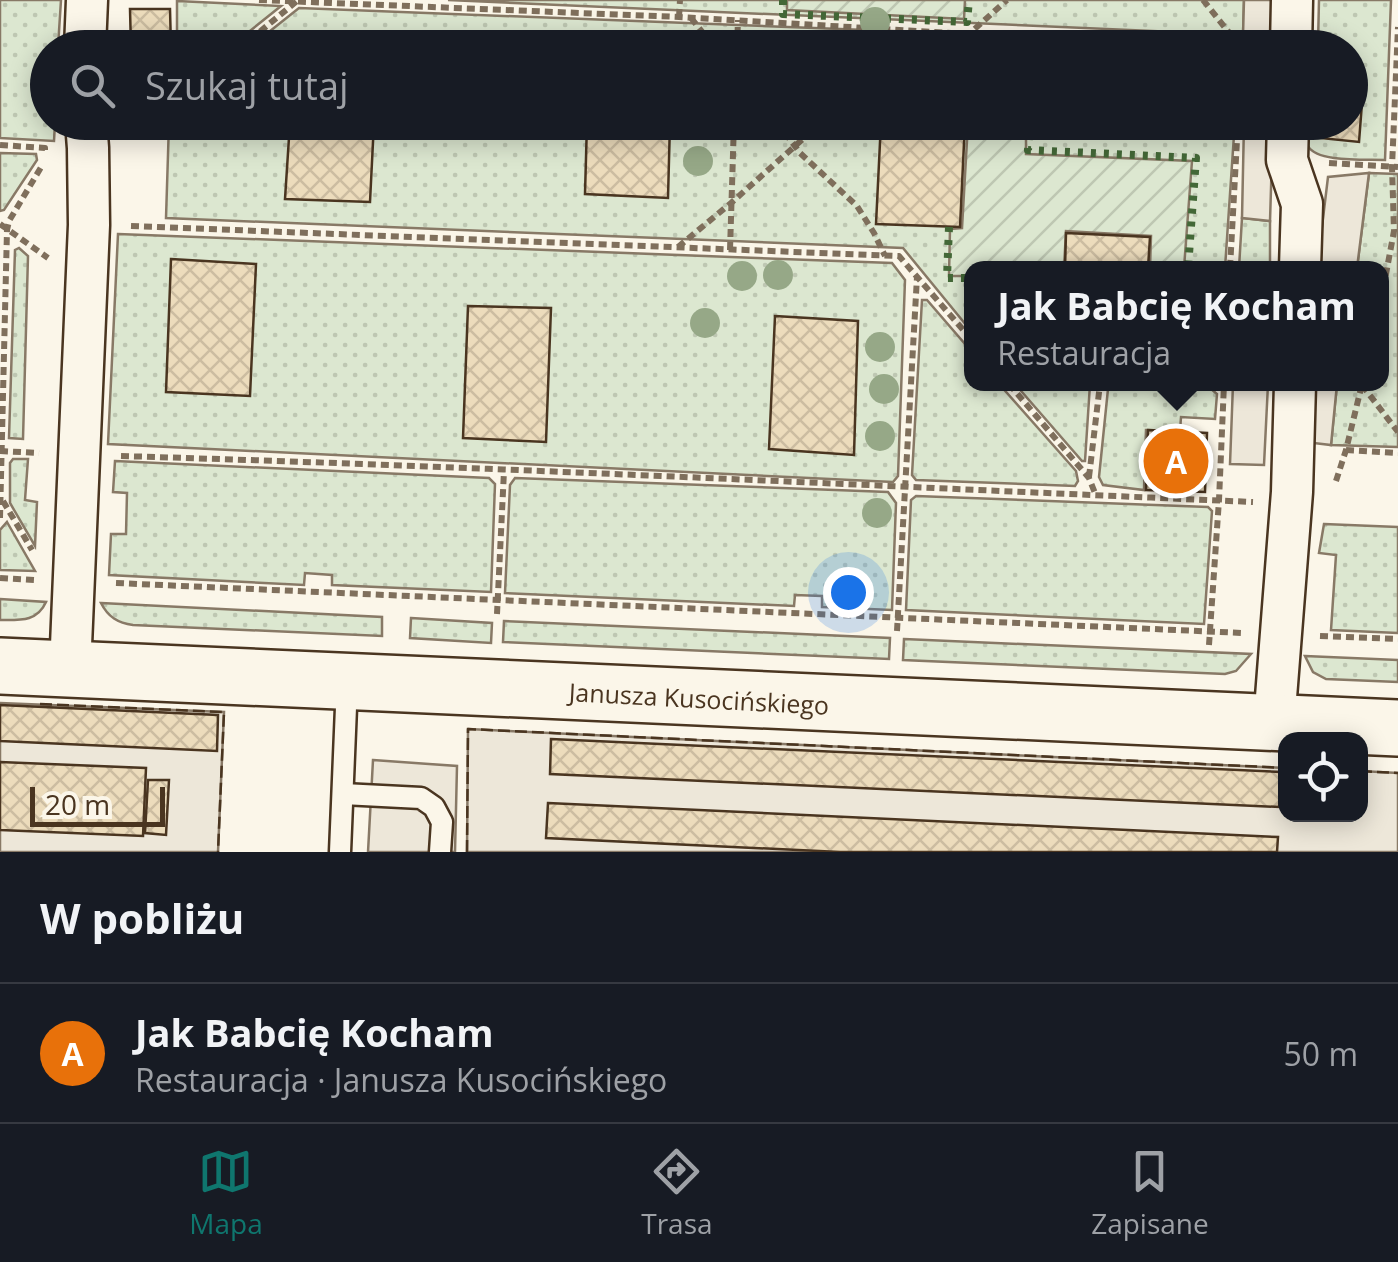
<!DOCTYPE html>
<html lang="pl">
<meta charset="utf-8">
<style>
body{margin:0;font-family:"Open Sans",sans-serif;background:#20242c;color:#f1f3f6}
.controls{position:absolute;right:30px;bottom:30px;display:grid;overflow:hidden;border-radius:20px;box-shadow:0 5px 25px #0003}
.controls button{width:90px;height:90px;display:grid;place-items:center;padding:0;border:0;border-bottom:2px solid #363941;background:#171b24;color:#f1f3f6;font:50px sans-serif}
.scale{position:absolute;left:30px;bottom:25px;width:135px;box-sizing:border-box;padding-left:10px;border:5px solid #4a3520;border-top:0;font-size:28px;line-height:35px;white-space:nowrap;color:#4a3520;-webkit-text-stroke:8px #fbf6e9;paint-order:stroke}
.you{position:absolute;left:848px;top:592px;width:35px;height:35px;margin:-25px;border:8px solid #fff;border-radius:50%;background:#1a73e8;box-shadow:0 0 0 15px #1a73e833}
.badge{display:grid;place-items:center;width:65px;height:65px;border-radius:50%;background:#0f766e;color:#fff;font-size:32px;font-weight:700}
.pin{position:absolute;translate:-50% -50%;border:5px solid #fff;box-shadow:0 2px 10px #0006}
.popup{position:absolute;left:964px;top:261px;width:425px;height:130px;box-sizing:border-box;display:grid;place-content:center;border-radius:20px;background:#171b24;filter:drop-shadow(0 2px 8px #0005);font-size:32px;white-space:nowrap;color:#9ea1a6}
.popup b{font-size:38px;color:#f1f3f6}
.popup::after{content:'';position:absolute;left:50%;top:100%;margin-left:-20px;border:20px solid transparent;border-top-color:#171b24}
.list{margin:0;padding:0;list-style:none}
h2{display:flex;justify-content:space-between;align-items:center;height:130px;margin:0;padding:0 40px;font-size:42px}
h2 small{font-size:32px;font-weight:400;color:#9ea1a6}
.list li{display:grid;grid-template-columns:65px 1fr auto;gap:30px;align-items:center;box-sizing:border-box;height:140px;padding:0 40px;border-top:2px solid #363941}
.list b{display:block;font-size:38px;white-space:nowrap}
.list p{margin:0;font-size:32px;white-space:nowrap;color:#9ea1a6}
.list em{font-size:32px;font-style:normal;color:#9ea1a6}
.icon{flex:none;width:55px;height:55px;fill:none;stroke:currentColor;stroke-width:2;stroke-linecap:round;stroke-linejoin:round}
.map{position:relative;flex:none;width:1398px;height:852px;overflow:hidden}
.search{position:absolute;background:#171b24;box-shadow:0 5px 25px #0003;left:30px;right:30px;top:30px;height:110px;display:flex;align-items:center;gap:25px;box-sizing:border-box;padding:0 35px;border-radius:55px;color:#9ea1a6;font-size:38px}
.sheet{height:270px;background:#171b24}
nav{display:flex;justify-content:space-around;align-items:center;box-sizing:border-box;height:140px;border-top:2px solid #363941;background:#171b24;font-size:28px;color:#9ea1a6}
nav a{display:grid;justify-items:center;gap:5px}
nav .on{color:#0f766e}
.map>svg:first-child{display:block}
.grass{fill:url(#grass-dots);stroke:#887966;stroke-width:2.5}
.garden{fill:url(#garden-furrows);stroke:#887966;stroke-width:2.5}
.parking{fill:#ede7d9;stroke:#887966;stroke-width:2.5}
.building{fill:url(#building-cross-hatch);stroke:#4a3520;stroke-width:2.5}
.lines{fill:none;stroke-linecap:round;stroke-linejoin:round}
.lane-casing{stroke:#4a3520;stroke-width:25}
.street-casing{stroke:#4a3520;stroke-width:45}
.secondary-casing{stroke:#4a3520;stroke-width:60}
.path{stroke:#7f6f5c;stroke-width:6;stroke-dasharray:8 5;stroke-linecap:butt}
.lane{stroke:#fbf6e9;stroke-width:20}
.street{stroke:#fbf6e9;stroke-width:40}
.secondary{stroke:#fbf6e9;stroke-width:55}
.hedge{stroke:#436837;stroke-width:8;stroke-dasharray:5 8;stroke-linecap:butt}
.fence{stroke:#4a3520;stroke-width:2.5;stroke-dasharray:12 5;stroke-linecap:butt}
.tree{fill:#96a887}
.labels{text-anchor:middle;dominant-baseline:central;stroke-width:8;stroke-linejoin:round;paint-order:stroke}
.street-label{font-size:25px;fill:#4a3520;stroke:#fbf6e9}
</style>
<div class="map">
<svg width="1398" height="852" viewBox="0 0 1398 852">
<defs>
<pattern id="grass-dots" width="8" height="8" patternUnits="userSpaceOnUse" patternTransform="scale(2.5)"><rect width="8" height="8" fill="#dce7d0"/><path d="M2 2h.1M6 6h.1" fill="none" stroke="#bec7b2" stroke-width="1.8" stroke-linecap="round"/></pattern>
<pattern id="garden-furrows" width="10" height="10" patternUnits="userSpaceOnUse" patternTransform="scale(2.5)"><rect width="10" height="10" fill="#dce7d0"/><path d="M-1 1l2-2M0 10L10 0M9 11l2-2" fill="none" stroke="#bec7b2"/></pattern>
<pattern id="building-cross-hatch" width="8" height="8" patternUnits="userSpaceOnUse" patternTransform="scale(2.5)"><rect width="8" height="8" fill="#ecdcbc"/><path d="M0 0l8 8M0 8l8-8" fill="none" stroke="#ccbda1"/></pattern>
</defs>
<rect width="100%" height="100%" fill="#fbf6e9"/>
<!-- grass -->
<g class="grass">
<path d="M0,0H61L58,47L48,48L47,54H42L41,84L47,85L48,122L55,123L54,141L0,138Z"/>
<path d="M448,0H1244L1243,35Z"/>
<path d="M1319,0H1391L1385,160C1367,159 1317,163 1308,146C1304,140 1304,130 1303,123L1350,122V48L1302,47V43L1318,44Z"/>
<path d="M177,1L281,6L230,47H177Z"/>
<path d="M299,8L969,34L1228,47H250Z"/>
<path d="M1208,122V132L1234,135L1225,268H971V331L903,248L166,218L169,123Z"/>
<path d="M0,153L36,154L37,160L4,210L0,211Z"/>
<path d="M1369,173L1398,174V447L1331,445L1337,384H1381V268H1357Z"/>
<path d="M1242,218L1270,221V268H1239Z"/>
<path d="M118,234L892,263L905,280L898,476L893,482L108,444Z"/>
<path d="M19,248L28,256L23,439L9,438L15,250Z"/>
<path d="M922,300H927L971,351V384H999L1076,471L1078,481L1075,486L916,480L912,475Z"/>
<path d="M1015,384H1090L1085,461H1082Z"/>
<path d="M1114,384L1210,388L1217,394L1215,419L1181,417L1180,431L1146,430L1144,490L1103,485L1099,477L1108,389Z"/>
<path d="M13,459H28L25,500L37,502L35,546L10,503V463Z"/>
<path d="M115,461L489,478L495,484L491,592L332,585V575L305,573L304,585L109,575L111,534H126L127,493L113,492Z"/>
<path d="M515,478L888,492L896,503L892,610L822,607V596L795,595L794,606L505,593L510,485Z"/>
<path d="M916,496L1208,507L1212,511L1204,624L906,610L911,500Z"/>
<path d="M7,522L35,571L0,570V530Z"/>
<path d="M1324,524L1398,527V633L1331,630L1336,555L1319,553Z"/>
<path d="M0,599L46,602C37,622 20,620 0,620Z"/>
<path d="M101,603L382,617V636L133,625C118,623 108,617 101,603Z"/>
<path d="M411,618L492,623L491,643L410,638Z"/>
<path d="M504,621L890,638L889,659L503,642Z"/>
<path d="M904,639L1251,654L1236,671L1225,674L903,660Z"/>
<path d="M1305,656L1398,660V682L1326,679L1313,672Z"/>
</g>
<!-- garden -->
<g class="garden">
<path d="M787,0H965L964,19L787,10Z"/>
<path d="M968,123H1026V154L1192,161L1184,268H1150L1151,236L1066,231L1064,268H971V276H949L950,229L962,228Z"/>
</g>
<!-- parking -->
<g class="parking">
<path d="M1244,0H1277L1276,37L1243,35Z"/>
<path d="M1244,123H1273L1270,221L1242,218Z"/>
<path d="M1369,173L1357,268H1317L1328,177Z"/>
<path d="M1233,384H1268L1264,465L1230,464Z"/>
<path d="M1308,384H1337L1331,445L1305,442Z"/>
<path d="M0,703L224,712L218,852H0Z"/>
<path d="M468,729L1285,768L1286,814H1360L1361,771L1398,773V852H467Z"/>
<path d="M373,760L457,766L455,852H368Z"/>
</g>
<!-- building -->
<g class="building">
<path d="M130,9H170L171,48H131Z"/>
<path d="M1350,88L1363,90L1359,142L1320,138L1322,122H1350Z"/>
<path d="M290,122H374L370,202L285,199Z"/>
<path d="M587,122H670L668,198L585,194Z"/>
<path d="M881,122H965L960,227L876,224Z"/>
<path d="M1066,233L1150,237L1148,268H1065Z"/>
<path d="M171,259L256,264L250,396L166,392Z"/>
<path d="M468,306L551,308L546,442L463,438Z"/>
<path d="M775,316L858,321L854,455L769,449Z"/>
<path d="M1148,430L1207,433L1205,492L1146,490Z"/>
<path d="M0,705L218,715L217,751L0,741Z"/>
<path d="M551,739L1281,772L1279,807L550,774Z"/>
<path d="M0,762L146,768L143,836L0,830Z"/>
<path d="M148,780H169L166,835L145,833Z"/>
<path d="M548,803L1278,837L1277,852H840L546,838Z"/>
</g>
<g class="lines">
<!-- lane casing -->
<g class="lane-casing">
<g id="lane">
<path d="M343,794L421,798L434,807L442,822L440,852"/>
<path d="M340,852L347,683"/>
</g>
</g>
<!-- street casing -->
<g class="street-casing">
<g id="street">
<path d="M85,48L87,0"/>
<path d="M1291,48L1292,0"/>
<path d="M1288,122L1287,160L1302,204L1300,268"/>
<path d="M70,669L89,225L88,148L86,122"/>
<path d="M1274,723L1292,492L1295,384"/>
</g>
</g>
<!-- secondary casing -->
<g class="secondary-casing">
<path id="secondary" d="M0,666L1398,728"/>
</g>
<!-- path -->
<g class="path">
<path d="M259,0L679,17L969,34L1249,40"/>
<path d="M1203,0L1235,40L1236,48"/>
<path d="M679,17L680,0"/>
<path d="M691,18L715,48"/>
<path d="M240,48L297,1"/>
<path d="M737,48L738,20"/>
<path d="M941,48L969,34L1007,0"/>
<path d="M777,122L800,153L857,206L874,233L885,256"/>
<path d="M0,145L45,148V151"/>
<path d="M1329,163L1398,167"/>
<path d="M0,224L48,258"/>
<path d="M131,226L899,256L971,339"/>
<path d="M678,247L731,203L822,122"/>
<path d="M730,250L734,122"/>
<path d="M1230,268L1238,122"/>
<path d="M1381,301L1394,231L1392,167L1398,27"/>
<path d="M1009,384L1089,478L1095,493"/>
<path d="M1184,384L1224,385"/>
<path d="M1362,385L1398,432"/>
<path d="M1346,450L1398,453"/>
<path d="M0,451L39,453"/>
<path d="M121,456C498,467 876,486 1253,502"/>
<path d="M1089,477L1100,384"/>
<path d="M1336,481L1346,450L1362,384"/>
<path d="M3,501L32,550"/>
<path d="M0,518L7,230L9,221L43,164"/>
<path d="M0,578L34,580"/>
<path d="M116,583L1243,633"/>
<path d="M497,614L504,471"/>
<path d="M897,631L917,277"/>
<path d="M1320,636L1398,639"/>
<path d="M1209,645L1219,500L1224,384"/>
</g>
<!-- lane -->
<use href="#lane" class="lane"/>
<!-- street -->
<use href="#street" class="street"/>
<!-- secondary -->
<use href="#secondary" class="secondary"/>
<!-- hedge -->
<g class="hedge">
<path d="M783,0V14L967,22L969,0"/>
<path d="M1030,122L1028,150L1196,158L1188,268"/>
<path d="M949,227L947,278H971"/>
</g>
<!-- fence -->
<g class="fence">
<path d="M40,704L224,712L218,852"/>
<path d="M1360,771L1398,773"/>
<path d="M467,852L468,729L1286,768"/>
</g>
</g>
<!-- trees -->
<g class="tree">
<circle cx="875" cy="22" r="15"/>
<circle cx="698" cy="161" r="15"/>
<circle cx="778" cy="275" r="15"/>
<circle cx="742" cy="276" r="15"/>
<circle cx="705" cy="323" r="15"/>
<circle cx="880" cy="347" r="15"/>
<circle cx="884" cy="389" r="15"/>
<circle cx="880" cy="436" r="15"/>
<circle cx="877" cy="513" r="15"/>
</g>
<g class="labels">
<!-- street labels -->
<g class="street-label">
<text transform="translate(699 698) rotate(3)">Janusza Kusocińskiego</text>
</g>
</g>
</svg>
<div class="controls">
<button><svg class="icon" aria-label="locate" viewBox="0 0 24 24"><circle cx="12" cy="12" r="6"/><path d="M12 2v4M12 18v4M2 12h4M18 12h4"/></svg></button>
</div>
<div class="scale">20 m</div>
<div class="you"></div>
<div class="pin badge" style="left:1176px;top:461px;background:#e8710a">A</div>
<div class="popup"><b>Jak Babcię Kocham</b>Restauracja</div>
<div class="search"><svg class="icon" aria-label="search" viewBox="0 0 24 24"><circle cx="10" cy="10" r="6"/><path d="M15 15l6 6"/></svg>Szukaj tutaj</div>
</div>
<section class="sheet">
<h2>W pobliżu<small></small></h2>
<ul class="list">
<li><span class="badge" style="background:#e8710a">A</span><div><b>Jak Babcię Kocham</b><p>Restauracja · Janusza Kusocińskiego</p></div><em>50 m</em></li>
</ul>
</section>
<nav>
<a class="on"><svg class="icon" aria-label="map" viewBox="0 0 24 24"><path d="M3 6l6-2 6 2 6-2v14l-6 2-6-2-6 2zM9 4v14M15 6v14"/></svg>Mapa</a>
<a><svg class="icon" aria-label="directions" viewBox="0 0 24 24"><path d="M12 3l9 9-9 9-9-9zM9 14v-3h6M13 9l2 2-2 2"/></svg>Trasa</a>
<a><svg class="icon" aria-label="saved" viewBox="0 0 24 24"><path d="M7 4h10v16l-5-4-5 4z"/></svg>Zapisane</a>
</nav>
